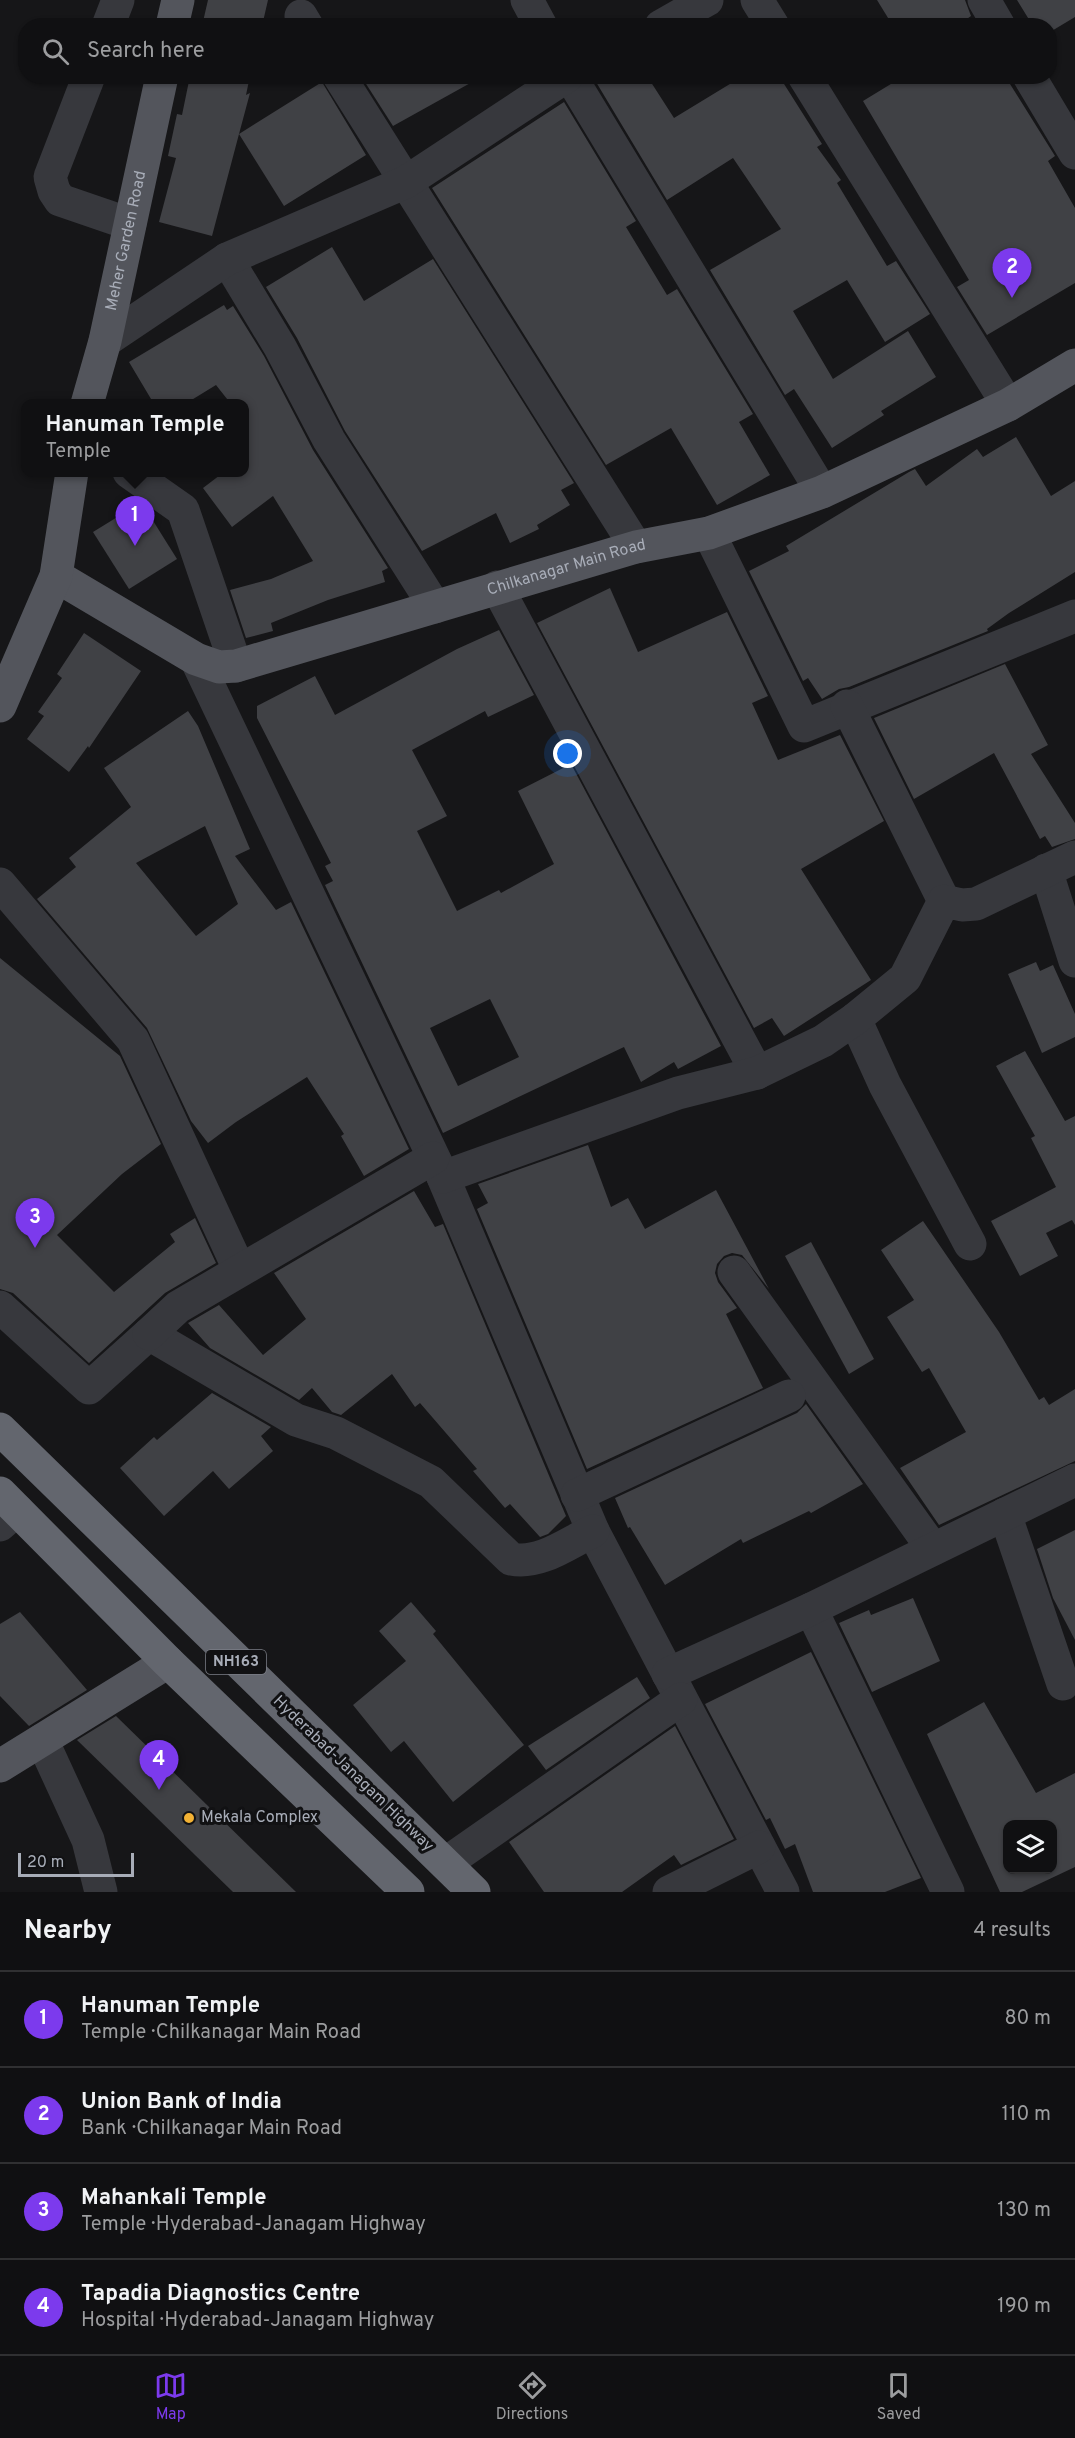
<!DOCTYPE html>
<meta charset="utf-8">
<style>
body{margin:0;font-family:Overpass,sans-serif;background:#19191b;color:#f1f3f6}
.controls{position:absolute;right:18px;bottom:18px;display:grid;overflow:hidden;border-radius:12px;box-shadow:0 2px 4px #0004}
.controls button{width:54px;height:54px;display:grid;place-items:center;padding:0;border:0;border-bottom:2px solid #303032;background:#101012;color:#f1f3f6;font:30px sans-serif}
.scale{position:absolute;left:18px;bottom:15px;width:116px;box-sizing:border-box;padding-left:6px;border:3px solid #a8adb8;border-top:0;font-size:16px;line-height:21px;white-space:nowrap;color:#a8adb8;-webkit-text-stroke:4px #111113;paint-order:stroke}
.you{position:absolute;left:568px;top:754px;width:21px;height:21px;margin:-15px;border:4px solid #fff;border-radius:50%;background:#1a73e8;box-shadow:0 0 0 9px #1a73e833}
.badge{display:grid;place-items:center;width:39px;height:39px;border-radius:50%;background:#7c3aed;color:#fff;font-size:20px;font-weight:700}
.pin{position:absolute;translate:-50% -50px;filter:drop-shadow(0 2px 3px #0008)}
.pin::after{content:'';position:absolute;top:32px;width:21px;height:18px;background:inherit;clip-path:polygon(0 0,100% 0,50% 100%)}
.popup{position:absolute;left:21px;top:399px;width:228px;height:78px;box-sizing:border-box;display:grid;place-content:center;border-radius:12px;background:#101012;filter:drop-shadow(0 2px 4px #0005);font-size:20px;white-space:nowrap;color:#9c9d9f}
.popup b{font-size:22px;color:#f1f3f6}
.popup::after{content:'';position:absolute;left:50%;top:100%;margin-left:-12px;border:12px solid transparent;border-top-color:#101012}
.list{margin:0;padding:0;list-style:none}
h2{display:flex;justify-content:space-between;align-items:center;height:78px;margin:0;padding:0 24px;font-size:26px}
h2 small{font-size:20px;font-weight:400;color:#9c9d9f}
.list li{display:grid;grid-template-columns:39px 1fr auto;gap:18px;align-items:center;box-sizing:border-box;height:96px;padding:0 24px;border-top:2px solid #303032}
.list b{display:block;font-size:22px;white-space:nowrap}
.list p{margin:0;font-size:20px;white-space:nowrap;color:#9c9d9f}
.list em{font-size:20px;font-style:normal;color:#9c9d9f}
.icon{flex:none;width:33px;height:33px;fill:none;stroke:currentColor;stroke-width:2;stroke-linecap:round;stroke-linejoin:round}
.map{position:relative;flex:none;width:1075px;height:1892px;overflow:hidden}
.search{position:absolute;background:#101012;box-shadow:0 2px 4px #0004;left:18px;right:18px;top:18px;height:66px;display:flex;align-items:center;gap:15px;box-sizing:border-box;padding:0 21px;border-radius:24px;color:#9c9d9f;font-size:22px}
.sheet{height:462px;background:#101012}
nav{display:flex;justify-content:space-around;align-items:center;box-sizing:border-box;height:84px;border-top:2px solid #303032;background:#101012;font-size:16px;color:#9c9d9f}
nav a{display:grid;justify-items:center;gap:3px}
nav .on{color:#7c3aed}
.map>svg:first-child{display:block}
.building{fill:#404145;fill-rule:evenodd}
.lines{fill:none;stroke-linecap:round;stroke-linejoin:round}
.minor{stroke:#37383d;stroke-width:33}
.major{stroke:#53555c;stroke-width:33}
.highway{stroke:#63666e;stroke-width:33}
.poi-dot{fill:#f2b134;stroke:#111113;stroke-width:2}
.labels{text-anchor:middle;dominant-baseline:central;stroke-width:6;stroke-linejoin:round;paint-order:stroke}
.shield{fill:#111113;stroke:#7b7e86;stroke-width:1.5}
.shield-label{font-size:15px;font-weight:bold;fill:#a8adb8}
.street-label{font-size:16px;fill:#a8adb8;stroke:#111113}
.poi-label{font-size:16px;fill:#a8adb8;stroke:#111113;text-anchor:start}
</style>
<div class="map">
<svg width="1075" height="1892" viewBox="0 0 1075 1892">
<rect width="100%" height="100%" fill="#161618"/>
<!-- building -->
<g class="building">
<path d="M208,0H268L262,26H202Z"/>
<path d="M877,0H965L971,16L957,26H893Z"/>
<path d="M1017,0H1075V17L1050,32V26H1033Z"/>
<path d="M190,76H250L246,95L250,93L239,134L322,82L366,155L284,206L239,134L212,236L159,222L176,158L168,156L177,114L182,115Z"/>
<path d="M361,76H483L393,126Z"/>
<path d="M604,76H647L674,118L743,76H779L822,144L817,147L841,180L837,183L887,266L896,261L930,314L885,342L847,280L793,311L833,379L908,331L936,377L881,411L884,415L832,448L794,389L785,395L710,270L781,229L733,158L667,200L596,82Z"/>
<path d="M904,76H1005L1055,156L1048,161L1075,208V283L987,335L957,287L969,280L863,101Z"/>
<path d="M564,102L636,221L626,227L667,295L677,289L753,414L739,422L770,475L717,505L671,428L606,465L432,188Z"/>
<path d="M332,247L364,301L433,259L574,483L561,490L570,505L537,525L539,529L510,543L496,513L422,551L345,431L297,338L266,287Z"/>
<path d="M224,305L227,310L233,306L264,356L313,450L388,568L382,571L385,582L328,600L271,623L273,631L246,638L230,590L271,579L313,561L273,496L232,527L203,488L224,472H244V404H231L216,385L185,404H154L129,362Z"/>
<path d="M1016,437L1051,496L1075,481V572L1009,613L987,629L988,631L849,687L839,689L822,699L808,678L803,681L749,571L789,551L786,546L909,472L915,469L926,486L977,449L983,457Z"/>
<path d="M132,508H145L177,559L129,589L93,532Z"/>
<path d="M610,588L638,652L727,612L768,696L752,703L778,760L840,735L884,821L801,869L871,980L784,1036L772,1018L754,1028L537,623Z"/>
<path d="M499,630L534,695L488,717L485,711L412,750L447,816L417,831L457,911L499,890L501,893L554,864L518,791L571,764L721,1046L678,1069L674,1062L641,1082L624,1047L443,1133L325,885L333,881L325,866L331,863L257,718V706L315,676L335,715L457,649ZM490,999L519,1057L458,1086L430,1028Z"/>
<path d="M84,633L141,671L89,748L88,746L69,772L27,739L44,716L38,712L62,678L57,674Z"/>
<path d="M1005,664L1048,745L1031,754L1075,823V839L1052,847L1045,836L1040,839L994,753L914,799L874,718Z"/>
<path d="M188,711L198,726L250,849L235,856L276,910L291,902L409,1149L364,1176L341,1136L344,1134L307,1077L236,1122L208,1143L191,1121L147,1028L37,899L76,867L69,858L131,807L104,768ZM205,826L238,904L196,936L136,863Z"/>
<path d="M0,958L120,1056L161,1144L122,1174L57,1235L114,1292L175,1242L170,1234L195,1218L216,1263L165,1293L89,1363L13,1293L0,1289Z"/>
<path d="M1036,962L1040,971L1053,965L1075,1014V1037L1042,1053L1008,974Z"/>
<path d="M1025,1051L1065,1121L1075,1116V1225L1072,1220L1046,1233L1058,1256L1020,1276L991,1221L1056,1187L1031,1138L1035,1136L996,1066Z"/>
<path d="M588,1145L611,1207L628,1198L645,1229L716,1190L769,1289L742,1255L732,1253L724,1256L717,1264L715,1273L718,1282L737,1308L726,1314L763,1388L587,1469L477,1209L488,1203L478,1184Z"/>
<path d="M414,1191L435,1227L443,1224L566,1516L548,1534L540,1537L510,1504L505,1508L473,1471L477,1469L420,1403L415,1407L392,1374L341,1415L332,1412L312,1388L299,1400L210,1348L188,1323L219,1305L263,1355L306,1319L274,1273Z"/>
<path d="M923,1221L999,1332L1039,1400L1044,1397L1049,1405L1075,1389V1461L939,1525L900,1468L966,1432L929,1368L922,1372L887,1317L914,1300L881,1250Z"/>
<path d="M811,1242L874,1359L849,1374L785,1256Z"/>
<path d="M212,1393L271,1427L261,1436L273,1451L229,1489L213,1471L164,1516L120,1468L154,1437L157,1440Z"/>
<path d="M806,1404L863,1484L811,1513L809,1511L743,1543L741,1539L665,1585L630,1527L628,1528L615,1498L797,1413Z"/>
<path d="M1075,1530V1640L1053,1598L1037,1549Z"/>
<path d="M913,1598L940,1661L872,1692L839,1623L869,1610L871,1615Z"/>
<path d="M411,1602L436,1631L433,1634L524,1745L453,1802L404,1741L391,1752L353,1705L406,1661L379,1631Z"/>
<path d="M20,1612L87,1690L29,1726L0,1696V1624Z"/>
<path d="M811,1652L921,1878L885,1892H813L795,1844L785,1849L770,1818L766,1820L705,1704Z"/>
<path d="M637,1677L650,1698L546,1770L528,1746Z"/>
<path d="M984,1702L1036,1793L1075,1773V1867L1022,1892H1000L927,1734ZM1008,1824H1053V1869H1008Z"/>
<path d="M116,1716L296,1892H233L77,1740Z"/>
<path d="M675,1726L734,1839L681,1865L674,1855L622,1892H544L509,1842Z"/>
</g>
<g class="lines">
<!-- minor -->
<g class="minor">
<path d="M527,0L541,26"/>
<path d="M757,0L773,26"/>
<path d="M984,0L999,26"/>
<path d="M301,16L307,26"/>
<path d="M108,26L118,0"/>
<path d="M661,26L707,0"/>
<path d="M89,76L50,177L54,191L60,200L130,224"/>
<path d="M339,76L636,547"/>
<path d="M570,76L822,492"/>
<path d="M804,76L1008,405"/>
<path d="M1029,76L1075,153"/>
<path d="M227,259L280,347L329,440L435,607"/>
<path d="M105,341L227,259L406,182L567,76"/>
<path d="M129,472L183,510L236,666"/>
<path d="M709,533L804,726L1075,616"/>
<path d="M497,587L757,1073"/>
<path d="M196,659L443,1177L593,1531L783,1892"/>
<path d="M847,706L944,901"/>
<path d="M1046,870L1075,961"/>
<path d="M0,884L133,1040L239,1269"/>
<path d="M855,1019L885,1085L970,1244"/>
<path d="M443,1177L678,1093L757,1073L823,1041L855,1019L905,978L944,901L962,905L976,904L1075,857"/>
<path d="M734,1272L933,1549"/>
<path d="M0,1307L89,1388L149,1334L296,1420L336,1433L431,1482L511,1559C540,1565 568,1543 593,1531"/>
<path d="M149,1334L178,1307L433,1158"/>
<path d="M577,1495L789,1396"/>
<path d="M1005,1514L1063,1684"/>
<path d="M0,1525L17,1510"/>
<path d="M811,1609L948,1892"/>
<path d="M668,1674L811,1609L1075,1480"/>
<path d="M42,1740L88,1840L101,1892"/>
<path d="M446,1863L681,1699"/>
<path d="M669,1892L759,1847"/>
</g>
<!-- major -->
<g class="major">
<path d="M172,26L178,0"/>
<path id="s1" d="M87,404L105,341L162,76"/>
<path id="s2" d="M56,576L196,659L219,667L236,666L636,547L709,533L822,492L1008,405L1075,365"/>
<path d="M0,706L56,576L72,472"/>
<path d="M0,1766L168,1662"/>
</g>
<!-- highway -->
<g class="highway">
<path d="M0,1429L474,1892"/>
<path d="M0,1493L168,1662L408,1892"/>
</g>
</g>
<!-- markers -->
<circle class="poi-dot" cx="189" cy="1818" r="6"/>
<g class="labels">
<!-- shield labels -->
<rect class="shield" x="206" y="1650" width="60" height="24" rx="4.5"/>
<g class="shield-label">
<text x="236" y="1662">NH163</text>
</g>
<!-- street labels -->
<g class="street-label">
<text stroke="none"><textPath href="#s1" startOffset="168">Meher Garden Road</textPath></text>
<text stroke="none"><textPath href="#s2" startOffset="549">Chilkanagar Main Road</textPath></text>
<text transform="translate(353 1774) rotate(44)">Hyderabad-Janagam Highway</text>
</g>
<!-- poi labels -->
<g class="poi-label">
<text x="201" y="1818">Mekala Complex</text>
</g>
</g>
</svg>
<div class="controls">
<button><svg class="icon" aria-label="layers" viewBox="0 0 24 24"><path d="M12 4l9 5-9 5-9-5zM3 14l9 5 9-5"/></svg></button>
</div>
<div class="scale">20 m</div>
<div class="you"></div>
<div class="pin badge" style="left:135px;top:546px">1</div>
<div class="popup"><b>Hanuman Temple</b>Temple</div>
<div class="pin badge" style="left:1012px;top:298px">2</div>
<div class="pin badge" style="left:35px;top:1248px">3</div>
<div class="pin badge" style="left:159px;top:1790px">4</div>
<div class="search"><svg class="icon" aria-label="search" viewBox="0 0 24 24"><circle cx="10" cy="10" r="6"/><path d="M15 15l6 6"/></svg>Search here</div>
</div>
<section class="sheet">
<h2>Nearby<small>4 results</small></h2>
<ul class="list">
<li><span class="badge">1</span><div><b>Hanuman Temple</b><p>Temple · Chilkanagar Main Road</p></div><em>80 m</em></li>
<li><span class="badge">2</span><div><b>Union Bank of India</b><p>Bank · Chilkanagar Main Road</p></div><em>110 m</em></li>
<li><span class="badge">3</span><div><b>Mahankali Temple</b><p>Temple · Hyderabad-Janagam Highway</p></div><em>130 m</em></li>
<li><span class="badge">4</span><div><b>Tapadia Diagnostics Centre</b><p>Hospital · Hyderabad-Janagam Highway</p></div><em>190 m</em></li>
</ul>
</section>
<nav>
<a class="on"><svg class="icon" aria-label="map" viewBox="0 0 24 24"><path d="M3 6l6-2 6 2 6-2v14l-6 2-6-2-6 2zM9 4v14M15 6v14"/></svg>Map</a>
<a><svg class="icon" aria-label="directions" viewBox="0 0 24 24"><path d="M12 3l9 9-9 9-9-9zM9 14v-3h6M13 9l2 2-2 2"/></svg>Directions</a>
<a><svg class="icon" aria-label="saved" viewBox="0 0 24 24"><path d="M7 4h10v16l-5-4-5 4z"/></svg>Saved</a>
</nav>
